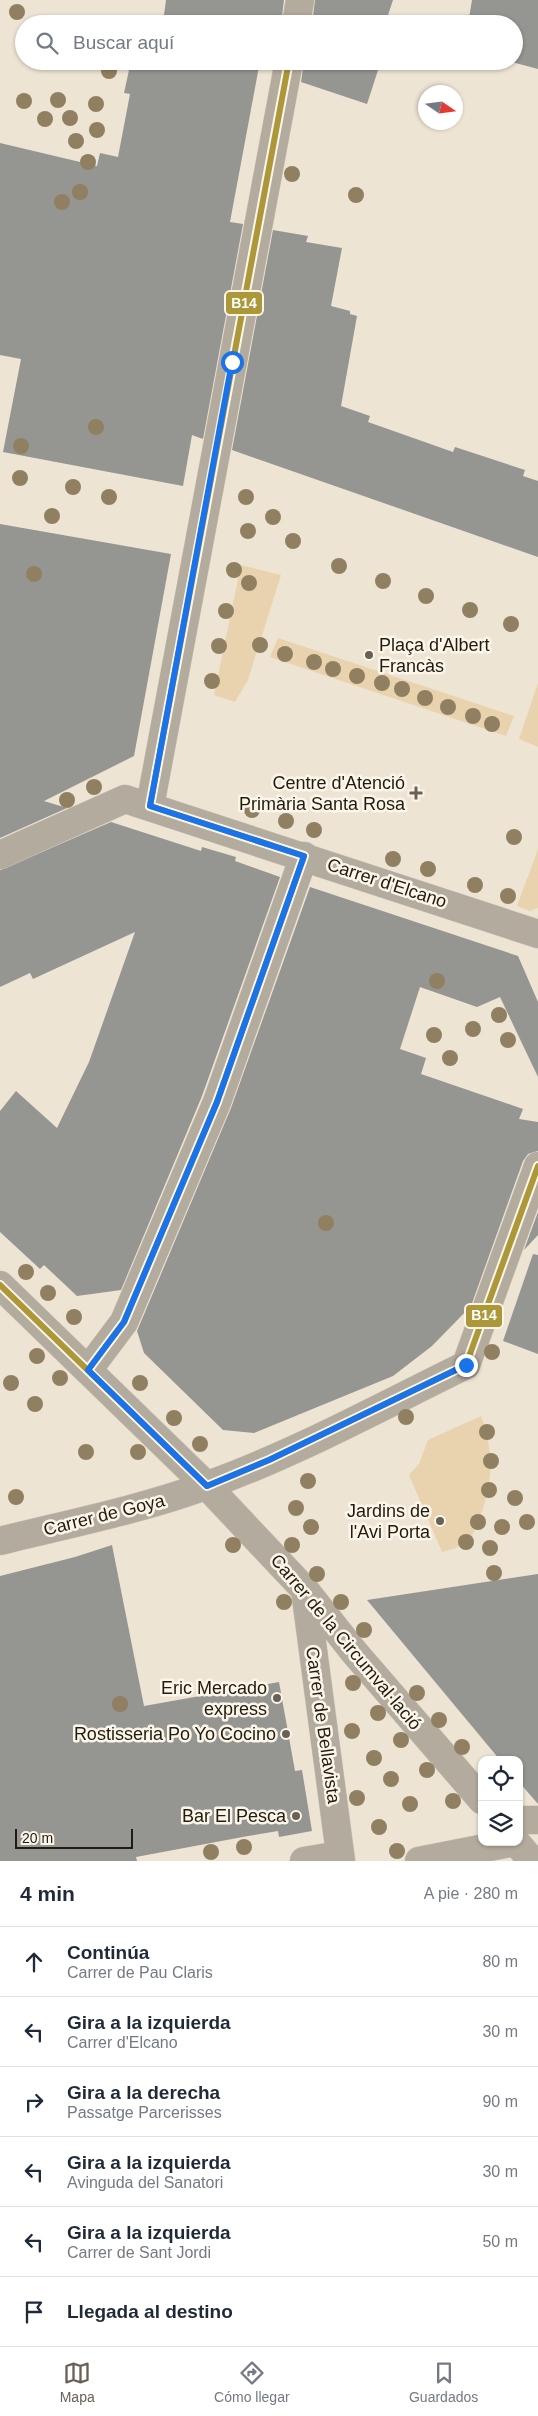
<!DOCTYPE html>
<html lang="es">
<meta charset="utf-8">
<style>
body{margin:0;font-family:Helvetica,sans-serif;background:#f6f6f7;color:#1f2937}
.controls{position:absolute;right:15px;bottom:15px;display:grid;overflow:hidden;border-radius:10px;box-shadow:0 1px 4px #0004}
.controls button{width:45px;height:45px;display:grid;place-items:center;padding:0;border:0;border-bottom:1px solid #e0e1e3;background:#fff;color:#1f2937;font:25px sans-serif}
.compass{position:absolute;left:418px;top:85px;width:45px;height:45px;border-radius:50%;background:#fff;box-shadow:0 1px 4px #0004;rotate:103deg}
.scale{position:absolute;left:15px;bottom:12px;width:118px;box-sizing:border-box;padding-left:5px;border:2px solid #211b10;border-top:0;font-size:14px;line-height:18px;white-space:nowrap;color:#211b10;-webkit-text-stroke:4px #fcf6ea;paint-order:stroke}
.stop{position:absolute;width:15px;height:15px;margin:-11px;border:4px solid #1a73e8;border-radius:50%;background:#fff}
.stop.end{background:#1a73e8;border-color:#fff;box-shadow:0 1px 5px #0008}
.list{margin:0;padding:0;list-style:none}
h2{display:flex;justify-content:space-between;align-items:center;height:65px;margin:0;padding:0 20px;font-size:21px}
h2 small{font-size:16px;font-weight:400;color:#747a83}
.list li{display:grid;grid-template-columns:32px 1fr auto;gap:15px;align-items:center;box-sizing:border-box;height:70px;padding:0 20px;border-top:1px solid #e0e1e3}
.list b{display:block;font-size:19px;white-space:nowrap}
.list p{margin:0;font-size:16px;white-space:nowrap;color:#747a83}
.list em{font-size:16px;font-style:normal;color:#747a83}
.icon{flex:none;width:28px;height:28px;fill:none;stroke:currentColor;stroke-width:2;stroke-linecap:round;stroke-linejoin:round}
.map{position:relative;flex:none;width:538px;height:1861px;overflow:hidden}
.search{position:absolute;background:#fff;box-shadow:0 1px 4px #0004;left:15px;right:15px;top:15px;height:55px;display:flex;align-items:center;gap:12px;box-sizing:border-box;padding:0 18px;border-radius:28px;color:#747a83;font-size:19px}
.sheet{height:485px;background:#fff}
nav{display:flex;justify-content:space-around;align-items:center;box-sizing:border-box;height:70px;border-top:1px solid #e0e1e3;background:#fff;font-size:14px;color:#747a83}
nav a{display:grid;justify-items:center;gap:2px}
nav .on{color:#696155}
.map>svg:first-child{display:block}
.green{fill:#e8d3ae}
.building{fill:#959592}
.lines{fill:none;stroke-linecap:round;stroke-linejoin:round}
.street-casing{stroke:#cbc3b7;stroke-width:29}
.street{stroke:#b3ab9d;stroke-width:28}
.bus-1-casing{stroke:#fcf6ea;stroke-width:10}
.bus-1{stroke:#ad9839;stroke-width:6}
.tree{fill:#908061}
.route{stroke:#1a73e8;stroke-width:6}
.poi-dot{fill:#696155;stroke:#fcf6ea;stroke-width:2}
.labels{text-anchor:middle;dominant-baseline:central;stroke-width:5;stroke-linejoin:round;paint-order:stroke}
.poi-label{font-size:18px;fill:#211b10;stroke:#fcf6ea;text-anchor:end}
.street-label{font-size:18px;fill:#211b10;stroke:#fcf6ea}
.line-badge{stroke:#fcf6ea;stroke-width:2}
.badge-label{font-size:14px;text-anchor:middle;font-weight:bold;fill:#fff}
</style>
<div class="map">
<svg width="538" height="1861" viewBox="0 0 538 1861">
<rect width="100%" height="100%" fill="#eee4d4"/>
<!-- green -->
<g class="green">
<path d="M241,565L281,575L248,680L235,702L214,695Z"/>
<path d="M278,638L514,716L506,736L270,657Z"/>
<path d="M538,683V747L519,739Z"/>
<path d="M538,849V908L530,911L517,906Z"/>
<path d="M481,1416C494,1451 493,1480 481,1514C478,1523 473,1536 467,1542C461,1547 449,1550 442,1552L409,1475L419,1464L428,1440Z"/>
</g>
<!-- building -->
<g class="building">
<path d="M166,0H284L281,24H207L164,15Z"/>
<path d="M315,0H393L385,24H312Z"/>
<path d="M472,0H538V69L508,61H514V24H468Z"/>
<path d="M131,61H260L230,222L243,224L203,439L192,435L183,486L3,452L21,359L0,355V143L97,166L100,153L118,157L130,94L124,93Z"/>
<path d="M304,61H381L367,104L301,82Z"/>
<path d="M273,230L308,236L306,242L342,248L331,306L350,311V314L357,316L341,406L370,416L368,422L453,452L455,447L525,470L523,476L538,481V557L232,450Z"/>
<path d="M0,524L171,554L134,756L44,801L67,808L0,838Z"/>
<path d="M111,822L201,851L202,847L236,857L235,861L280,877L202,1096L121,1290L77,1296L44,1265L40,1269L0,1232V1111L16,1091L57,1128L89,1062L135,932L33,979L30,973L0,987V870Z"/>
<path d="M310,887L518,956L538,1002V1077L500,997L477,1007L420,987L400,1049L426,1058L421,1074L523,1109L519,1119L538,1122V1151L528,1154L523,1161L471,1306L432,1346L393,1376L254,1433L223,1430L144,1353L137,1331L231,1108Z"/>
<path d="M538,1212V1235L524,1250Z"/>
<path d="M533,1254L538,1255V1354L503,1341Z"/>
<path d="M112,1545L144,1706L279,1682L295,1771L302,1770L312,1831L279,1837L278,1831L248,1836L136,1857L137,1861H0V1576L75,1557Z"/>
<path d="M538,1574V1804L519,1782V1760H500L367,1600Z"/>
</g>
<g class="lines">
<!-- street casing -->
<g class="street-casing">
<g id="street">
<path d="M296,24L300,0"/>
<path d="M150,806L289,61"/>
<path d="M0,855L125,799L538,934"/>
<path d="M0,1285L207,1486L305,1590L354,1652L482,1800"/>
<path d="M88,1370L124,1322L217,1102L304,856"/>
<path d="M0,1541C68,1524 139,1510 205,1486C295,1454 380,1407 466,1365L538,1166"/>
<path d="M305,1590L341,1861"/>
<path d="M519,1820H538"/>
<path d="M516,1842L532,1861"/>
<path d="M304,1861L340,1855"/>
<path d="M419,1861L515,1842"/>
</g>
</g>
<!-- street -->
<use href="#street" class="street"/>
<!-- bus-1 casing -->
<g class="bus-1-casing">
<g id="bus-1">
<path d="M0,1285L207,1486L269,1460L466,1365L538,1166"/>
<path d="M88,1370L124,1322L217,1102L304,856L150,806L289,61"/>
</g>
</g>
<!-- bus-1 -->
<use href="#bus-1" class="bus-1"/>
</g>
<!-- trees -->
<g class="tree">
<circle cx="17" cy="12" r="8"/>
<circle cx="109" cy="71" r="8"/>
<circle cx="58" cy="100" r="8"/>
<circle cx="24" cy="101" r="8"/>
<circle cx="96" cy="104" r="8"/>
<circle cx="70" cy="118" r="8"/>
<circle cx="45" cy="119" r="8"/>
<circle cx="97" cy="130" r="8"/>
<circle cx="76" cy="141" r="8"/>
<circle cx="88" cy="162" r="8"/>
<circle cx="292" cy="174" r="8"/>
<circle cx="80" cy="192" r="8"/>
<circle cx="356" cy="195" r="8"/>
<circle cx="62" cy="202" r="8"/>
<circle cx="96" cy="427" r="8"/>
<circle cx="21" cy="446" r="8"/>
<circle cx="20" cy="478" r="8"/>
<circle cx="73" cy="487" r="8"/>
<circle cx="109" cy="497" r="8"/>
<circle cx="246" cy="497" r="8"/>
<circle cx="52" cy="516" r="8"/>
<circle cx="273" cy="517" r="8"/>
<circle cx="248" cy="531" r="8"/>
<circle cx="293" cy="541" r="8"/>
<circle cx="339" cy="566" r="8"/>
<circle cx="234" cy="570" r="8"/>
<circle cx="34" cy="574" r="8"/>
<circle cx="383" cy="581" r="8"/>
<circle cx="249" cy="583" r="8"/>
<circle cx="426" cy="596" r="8"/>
<circle cx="470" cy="610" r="8"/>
<circle cx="226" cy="611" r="8"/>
<circle cx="511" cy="624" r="8"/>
<circle cx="260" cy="645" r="8"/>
<circle cx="219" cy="646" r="8"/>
<circle cx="285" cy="654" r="8"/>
<circle cx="314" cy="662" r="8"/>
<circle cx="333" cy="669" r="8"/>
<circle cx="357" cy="676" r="8"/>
<circle cx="212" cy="681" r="8"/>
<circle cx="382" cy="683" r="8"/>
<circle cx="402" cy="689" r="8"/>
<circle cx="425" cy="698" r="8"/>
<circle cx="448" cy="707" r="8"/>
<circle cx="473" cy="716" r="8"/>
<circle cx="492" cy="724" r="8"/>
<circle cx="94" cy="787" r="8"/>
<circle cx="67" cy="800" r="8"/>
<circle cx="252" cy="810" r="8"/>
<circle cx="286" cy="821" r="8"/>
<circle cx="314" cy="830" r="8"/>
<circle cx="514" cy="837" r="8"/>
<circle cx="393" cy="859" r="8"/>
<circle cx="428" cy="869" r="8"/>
<circle cx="475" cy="885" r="8"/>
<circle cx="508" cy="896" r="8"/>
<circle cx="437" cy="981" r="8"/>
<circle cx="499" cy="1015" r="8"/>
<circle cx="473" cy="1029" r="8"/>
<circle cx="434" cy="1035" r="8"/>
<circle cx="508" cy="1040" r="8"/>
<circle cx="450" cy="1058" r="8"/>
<circle cx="326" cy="1223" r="8"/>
<circle cx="26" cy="1272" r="8"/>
<circle cx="48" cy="1293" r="8"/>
<circle cx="74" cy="1317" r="8"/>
<circle cx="492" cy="1352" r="8"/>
<circle cx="37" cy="1356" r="8"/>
<circle cx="60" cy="1378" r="8"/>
<circle cx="11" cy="1383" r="8"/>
<circle cx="140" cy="1383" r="8"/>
<circle cx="35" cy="1404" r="8"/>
<circle cx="406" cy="1417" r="8"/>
<circle cx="174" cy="1418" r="8"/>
<circle cx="487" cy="1432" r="8"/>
<circle cx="200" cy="1444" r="8"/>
<circle cx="86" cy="1452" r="8"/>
<circle cx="138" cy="1452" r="8"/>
<circle cx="491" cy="1461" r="8"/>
<circle cx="308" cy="1481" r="8"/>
<circle cx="489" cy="1490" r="8"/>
<circle cx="16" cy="1497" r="8"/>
<circle cx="515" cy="1498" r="8"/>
<circle cx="296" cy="1508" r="8"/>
<circle cx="478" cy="1522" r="8"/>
<circle cx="527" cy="1522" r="8"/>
<circle cx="311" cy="1527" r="8"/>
<circle cx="502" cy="1527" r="8"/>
<circle cx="466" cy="1542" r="8"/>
<circle cx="233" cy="1545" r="8"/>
<circle cx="292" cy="1545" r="8"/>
<circle cx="490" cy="1548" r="8"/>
<circle cx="494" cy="1573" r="8"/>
<circle cx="317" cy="1574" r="8"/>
<circle cx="284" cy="1602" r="8"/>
<circle cx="341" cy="1602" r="8"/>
<circle cx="364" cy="1630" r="8"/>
<circle cx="353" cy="1683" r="8"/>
<circle cx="417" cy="1693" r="8"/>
<circle cx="120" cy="1704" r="8"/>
<circle cx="378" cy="1713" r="8"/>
<circle cx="439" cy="1720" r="8"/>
<circle cx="352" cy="1731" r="8"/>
<circle cx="401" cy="1740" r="8"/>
<circle cx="462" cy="1747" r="8"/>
<circle cx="374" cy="1758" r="8"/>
<circle cx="427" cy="1770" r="8"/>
<circle cx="391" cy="1779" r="8"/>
<circle cx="357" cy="1798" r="8"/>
<circle cx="453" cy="1801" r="8"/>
<circle cx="410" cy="1804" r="8"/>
<circle cx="379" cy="1827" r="8"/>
<circle cx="244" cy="1847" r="8"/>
<circle cx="397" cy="1851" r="8"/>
<circle cx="211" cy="1852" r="8"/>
</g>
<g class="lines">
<!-- route -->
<path class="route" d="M232,362L150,806L304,856L217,1102L124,1322L88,1370L207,1486L269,1460L466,1365"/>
</g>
<!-- markers -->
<g class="poi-dot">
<circle cx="369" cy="655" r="5"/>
<path d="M413.5 785.5h5v5h5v5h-5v5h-5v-5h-5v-5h5z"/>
<circle cx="440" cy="1521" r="5"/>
<circle cx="277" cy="1698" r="5"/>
<circle cx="286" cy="1734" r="5"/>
<circle cx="296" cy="1816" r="5"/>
</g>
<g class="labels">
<!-- poi labels -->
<g class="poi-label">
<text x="379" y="645" text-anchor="start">Plaça d'Albert<tspan x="379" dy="21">Francàs</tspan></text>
<text x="405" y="783">Centre d'Atenció<tspan x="405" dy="21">Primària Santa Rosa</tspan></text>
<text x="430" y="1511">Jardins de<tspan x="430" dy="21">l'Avi Porta</tspan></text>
<text x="267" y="1688">Eric Mercado<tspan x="267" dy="21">express</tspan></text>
<text x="276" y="1734">Rostisseria Po Yo Cocino</text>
<text x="286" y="1816">Bar El Pesca</text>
</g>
<!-- street labels -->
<g class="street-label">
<text transform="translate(387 883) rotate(18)">Carrer d'Elcano</text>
<text transform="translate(104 1515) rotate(-14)">Carrer de Goya</text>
<text transform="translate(346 1642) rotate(50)">Carrer de la Circumval·lació</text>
<text transform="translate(323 1725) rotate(82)">Carrer de Bellavista</text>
</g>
</g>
<g class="line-badge">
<rect x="225" y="291" width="38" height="24" rx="5" fill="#ad9839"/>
<rect x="465" y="1304" width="38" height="24" rx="5" fill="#ad9839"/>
</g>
<g class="badge-label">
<text x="244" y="308">B14</text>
<text x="484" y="1320">B14</text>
</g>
</svg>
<div class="controls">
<button><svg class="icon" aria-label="locate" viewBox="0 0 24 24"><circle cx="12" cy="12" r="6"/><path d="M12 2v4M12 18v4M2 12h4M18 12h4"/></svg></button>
<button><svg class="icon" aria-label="layers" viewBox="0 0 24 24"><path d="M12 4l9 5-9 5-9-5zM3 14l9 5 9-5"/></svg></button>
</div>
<svg class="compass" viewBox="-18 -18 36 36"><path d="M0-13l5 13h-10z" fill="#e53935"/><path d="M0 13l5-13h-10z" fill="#747a83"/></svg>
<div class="scale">20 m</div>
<div class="stop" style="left:232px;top:362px"></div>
<div class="stop end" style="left:466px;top:1365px"></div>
<div class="search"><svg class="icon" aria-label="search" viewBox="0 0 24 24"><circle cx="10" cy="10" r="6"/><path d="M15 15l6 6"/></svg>Buscar aquí</div>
</div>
<section class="sheet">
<h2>4 min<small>A pie · 280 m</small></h2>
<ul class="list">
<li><svg class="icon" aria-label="ahead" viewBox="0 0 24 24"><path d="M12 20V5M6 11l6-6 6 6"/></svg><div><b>Continúa</b><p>Carrer de Pau Claris</p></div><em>80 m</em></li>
<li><svg class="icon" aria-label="left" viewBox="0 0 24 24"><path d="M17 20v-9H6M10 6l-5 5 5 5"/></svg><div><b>Gira a la izquierda</b><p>Carrer d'Elcano</p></div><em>30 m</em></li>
<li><svg class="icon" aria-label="right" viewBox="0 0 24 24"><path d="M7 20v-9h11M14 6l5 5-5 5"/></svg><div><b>Gira a la derecha</b><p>Passatge Parcerisses</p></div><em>90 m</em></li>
<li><svg class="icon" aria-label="left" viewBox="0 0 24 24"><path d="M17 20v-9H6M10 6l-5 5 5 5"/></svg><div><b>Gira a la izquierda</b><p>Avinguda del Sanatori</p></div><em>30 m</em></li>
<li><svg class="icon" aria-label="left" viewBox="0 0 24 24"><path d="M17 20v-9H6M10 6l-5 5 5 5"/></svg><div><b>Gira a la izquierda</b><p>Carrer de Sant Jordi</p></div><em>50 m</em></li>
<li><svg class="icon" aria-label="arrive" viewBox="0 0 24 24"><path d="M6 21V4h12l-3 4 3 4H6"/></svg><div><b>Llegada al destino</b></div></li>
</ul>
</section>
<nav>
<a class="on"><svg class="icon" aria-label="map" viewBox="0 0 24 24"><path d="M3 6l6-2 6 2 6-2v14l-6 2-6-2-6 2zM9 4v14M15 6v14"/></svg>Mapa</a>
<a><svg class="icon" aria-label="directions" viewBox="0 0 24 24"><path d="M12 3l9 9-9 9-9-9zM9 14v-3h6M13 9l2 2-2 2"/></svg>Cómo llegar</a>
<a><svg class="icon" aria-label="saved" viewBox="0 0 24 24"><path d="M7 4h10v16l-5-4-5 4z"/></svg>Guardados</a>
</nav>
